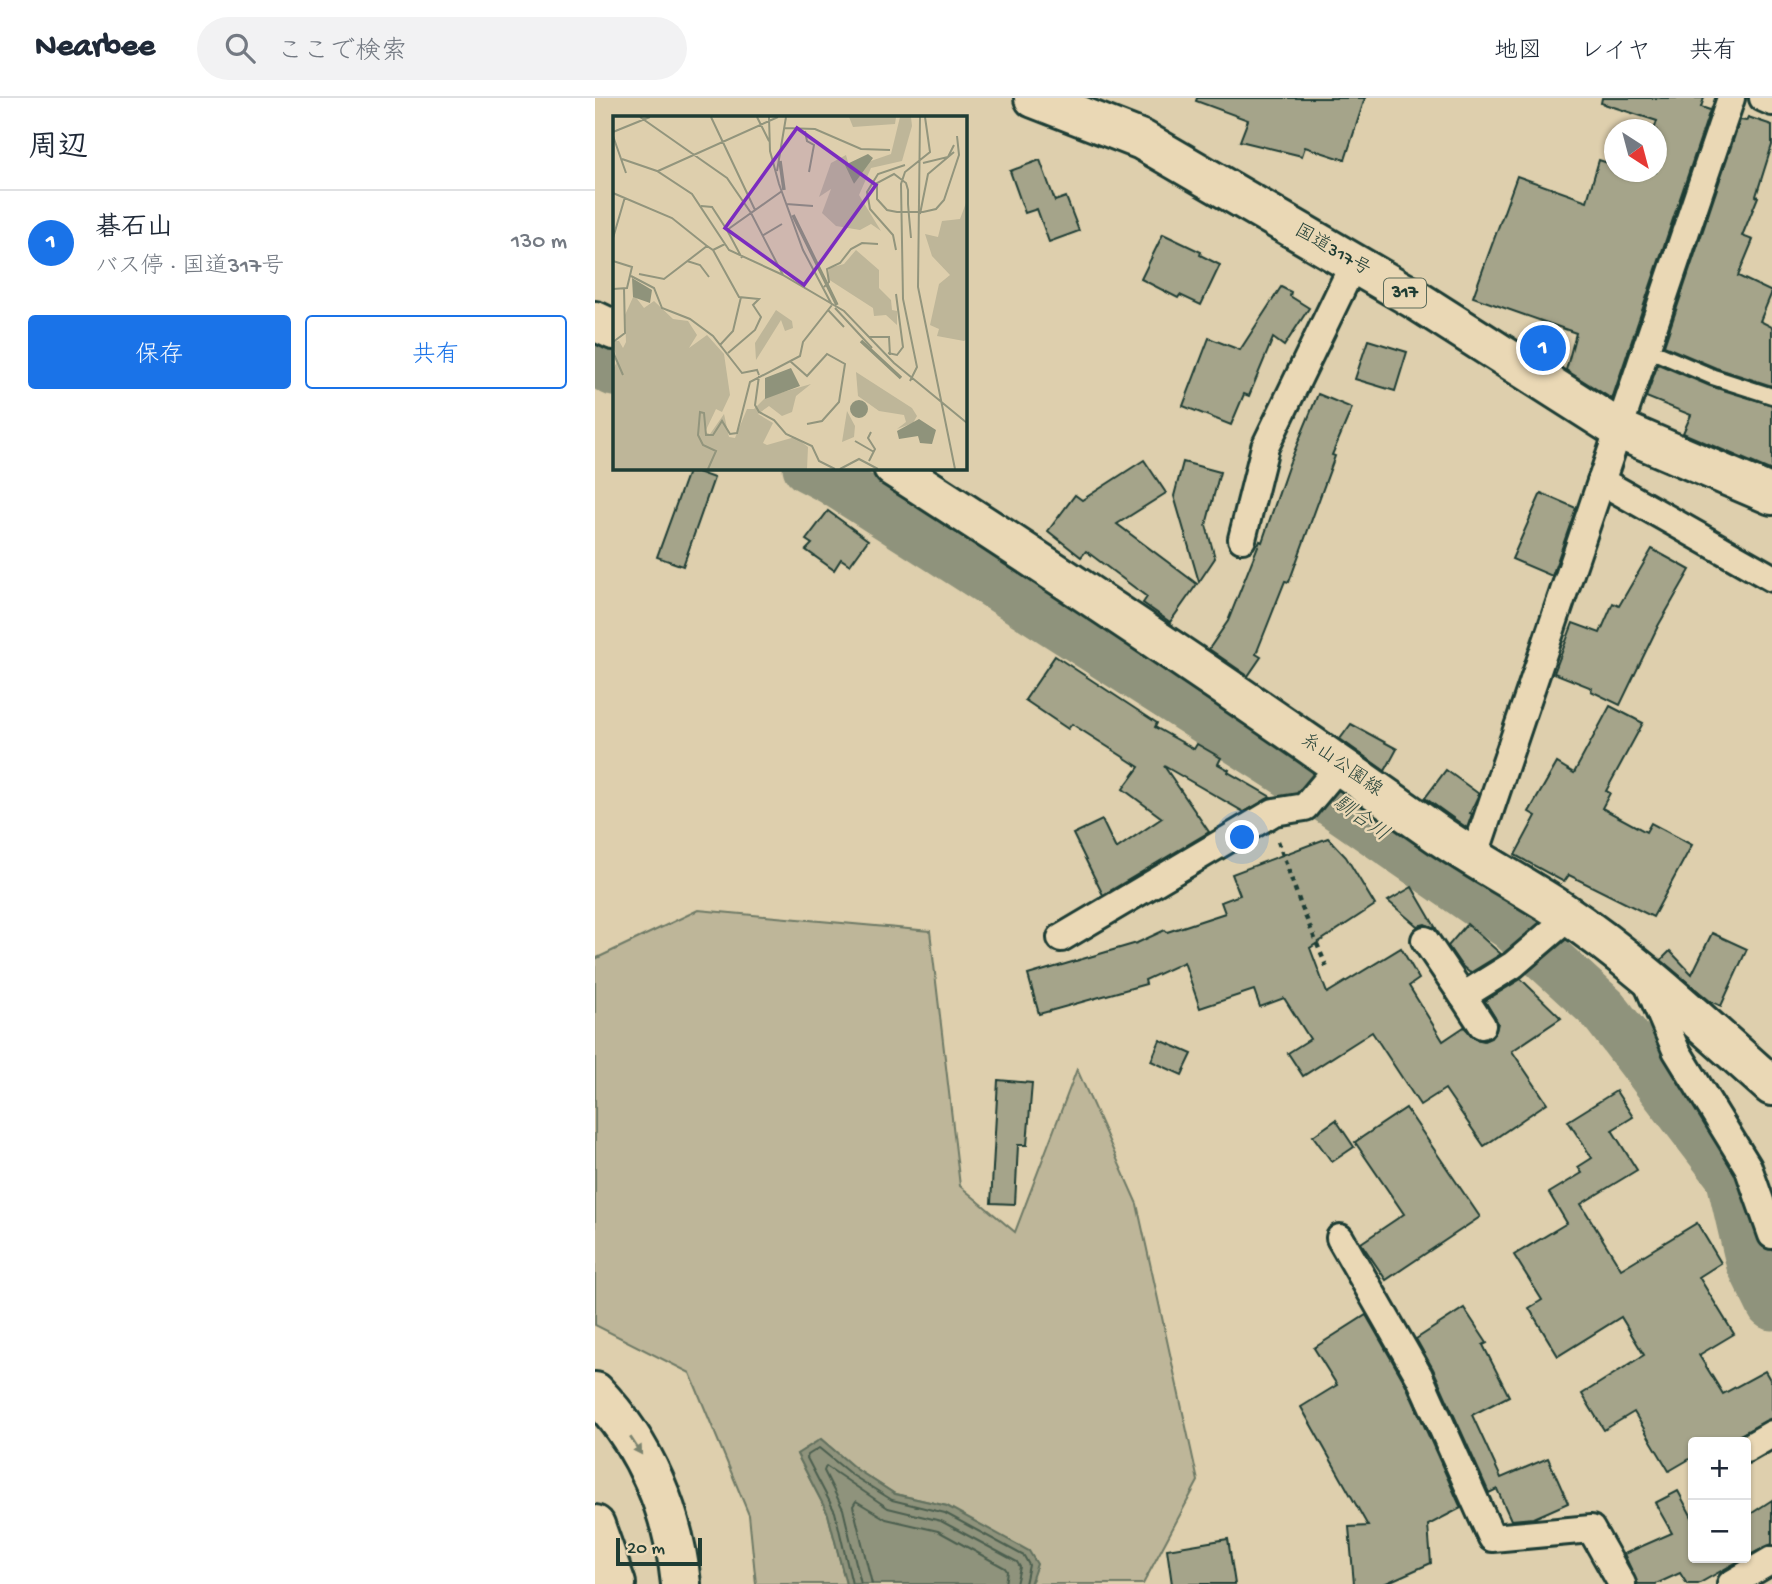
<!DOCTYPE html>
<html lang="ja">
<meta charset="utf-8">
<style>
body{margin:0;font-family:"Gochi Hand","Klee One",sans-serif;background:#f2f2f3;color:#1f2937}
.controls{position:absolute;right:21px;bottom:21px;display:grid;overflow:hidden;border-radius:7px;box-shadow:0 2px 5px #0004}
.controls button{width:63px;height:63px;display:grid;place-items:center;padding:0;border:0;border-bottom:2px solid #e0e1e3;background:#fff;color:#1f2937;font:35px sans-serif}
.compass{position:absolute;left:1009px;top:21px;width:63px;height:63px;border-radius:50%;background:#fff;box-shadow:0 2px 5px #0004;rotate:144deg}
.scale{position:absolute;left:21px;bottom:18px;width:86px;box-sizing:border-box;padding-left:7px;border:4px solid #1f3d34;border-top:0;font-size:19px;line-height:24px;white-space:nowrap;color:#1f3d34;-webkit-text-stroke:5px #ead8b5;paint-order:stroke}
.you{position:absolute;left:648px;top:740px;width:24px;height:24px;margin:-18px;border:5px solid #fff;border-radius:50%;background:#1a73e8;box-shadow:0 0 0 10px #1a73e833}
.badge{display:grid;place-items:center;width:46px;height:46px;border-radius:50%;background:#1a73e8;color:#fff;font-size:23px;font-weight:700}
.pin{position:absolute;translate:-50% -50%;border:4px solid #fff;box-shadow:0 2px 7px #0006}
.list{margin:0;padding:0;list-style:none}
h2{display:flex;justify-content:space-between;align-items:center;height:91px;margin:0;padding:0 28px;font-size:30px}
h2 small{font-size:23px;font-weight:400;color:#747a83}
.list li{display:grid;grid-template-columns:46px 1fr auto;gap:21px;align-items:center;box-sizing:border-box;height:105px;padding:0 28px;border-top:2px solid #e0e1e3}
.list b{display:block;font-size:26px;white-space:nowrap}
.list p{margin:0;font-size:23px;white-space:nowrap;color:#747a83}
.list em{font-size:23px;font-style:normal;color:#747a83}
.actions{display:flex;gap:14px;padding:21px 28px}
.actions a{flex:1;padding:16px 0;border:2px solid #1a73e8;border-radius:7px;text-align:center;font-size:24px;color:#1a73e8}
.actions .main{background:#1a73e8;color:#fff}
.icon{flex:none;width:38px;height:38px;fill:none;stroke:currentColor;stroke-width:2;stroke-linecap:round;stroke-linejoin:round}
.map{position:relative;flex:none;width:1177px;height:1486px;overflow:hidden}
header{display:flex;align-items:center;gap:42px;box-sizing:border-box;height:98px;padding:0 35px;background:#fff;border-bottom:2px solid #e0e1e3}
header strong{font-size:33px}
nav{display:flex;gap:38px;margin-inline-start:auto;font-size:24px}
.search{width:490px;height:63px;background:#f2f2f3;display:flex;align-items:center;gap:18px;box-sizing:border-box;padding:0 24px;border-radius:38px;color:#747a83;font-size:26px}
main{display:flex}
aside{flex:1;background:#fff}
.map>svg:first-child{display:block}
.green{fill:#beb699;stroke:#6e7a66;stroke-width:2}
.water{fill:#8f937b;stroke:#62715f;stroke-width:2}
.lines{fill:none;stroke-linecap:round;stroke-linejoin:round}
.shore{stroke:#4c5f50;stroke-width:2}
.river{stroke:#8f937b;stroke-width:51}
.building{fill:#a5a48a;stroke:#1f3d34;stroke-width:2}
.lane-casing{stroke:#1f3d34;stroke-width:19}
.street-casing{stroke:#1f3d34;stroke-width:32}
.secondary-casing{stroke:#1f3d34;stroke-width:44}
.highway-casing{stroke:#1f3d34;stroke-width:44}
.path{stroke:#1f3d34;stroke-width:4.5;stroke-dasharray:5 5;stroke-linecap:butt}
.lane{stroke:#ead8b5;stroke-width:14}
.street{stroke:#ead8b5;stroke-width:26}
.secondary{stroke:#ead8b5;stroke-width:38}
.highway{stroke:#ead8b5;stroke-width:38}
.oneway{fill:#7a836e}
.labels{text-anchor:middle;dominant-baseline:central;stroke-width:5;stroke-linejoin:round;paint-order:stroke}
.shield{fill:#ead8b5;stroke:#5c6c5b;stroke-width:2}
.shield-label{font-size:18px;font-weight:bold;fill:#1f3d34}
.street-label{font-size:19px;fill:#1f3d34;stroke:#ead8b5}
.water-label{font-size:21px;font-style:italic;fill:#304a3f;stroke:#ead8b5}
.inset-river{fill:none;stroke:#8f937b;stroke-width:3.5}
.inset-road{fill:none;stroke:#92957d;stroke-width:2}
.view{fill:#7b2cbf;fill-opacity:0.15;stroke:#7b2cbf;stroke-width:3.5}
.inset-edge{fill:none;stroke:#1f3d34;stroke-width:3.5}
</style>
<header>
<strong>Nearbee</strong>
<div class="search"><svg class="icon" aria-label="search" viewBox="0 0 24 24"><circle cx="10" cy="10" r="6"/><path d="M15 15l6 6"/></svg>ここで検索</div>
<nav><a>地図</a><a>レイヤ</a><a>共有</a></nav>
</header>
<main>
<aside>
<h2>周辺<small></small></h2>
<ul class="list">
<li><span class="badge">1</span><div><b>碁石山</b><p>バス停 · 国道317号</p></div><em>130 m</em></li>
</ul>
<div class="actions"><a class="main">保存</a><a>共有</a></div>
</aside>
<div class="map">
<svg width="1177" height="1486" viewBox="0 0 1177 1486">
<rect width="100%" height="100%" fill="#decfad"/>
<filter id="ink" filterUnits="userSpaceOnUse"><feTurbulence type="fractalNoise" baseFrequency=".0143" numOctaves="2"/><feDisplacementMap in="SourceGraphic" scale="14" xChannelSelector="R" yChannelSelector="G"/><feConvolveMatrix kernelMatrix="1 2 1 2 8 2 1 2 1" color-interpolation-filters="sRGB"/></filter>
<g filter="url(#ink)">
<!-- green -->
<path class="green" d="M103,812L335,833L365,1088L420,1134L482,971L542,1106L603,1383L548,1486H435L438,1481L352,1408L300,1396L261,1371L226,1341L202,1356L233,1416L251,1486H161L154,1417L95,1275L0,1227V861Z"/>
<!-- water -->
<g class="water">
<path d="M1143,1092L1160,1160L1177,1194V1224L1147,1166L1129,1096Z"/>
<path d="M226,1341L261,1371L300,1396L352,1408L434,1453L442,1466L435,1486H251L233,1416L202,1356Z"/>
</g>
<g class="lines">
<!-- shore -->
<g class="shore">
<path d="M257,1486L240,1414L212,1360L213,1357L224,1350L257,1377L297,1402L350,1415L429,1458L434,1467L430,1486"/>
<path d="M266,1486L248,1411L229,1373L231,1368L293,1410L346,1423L422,1464L425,1469L421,1486"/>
<path d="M277,1486L258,1408L261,1403L291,1421L343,1433L410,1470L412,1473L410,1486"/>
</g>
<!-- river -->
<g class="river">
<path d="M0,263L19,273"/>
<path d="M213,369L238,382L708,683L916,827L1008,911L1136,1078L1156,1164L1177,1207"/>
</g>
</g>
<!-- building -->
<g class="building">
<path d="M602,0H770L750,62L710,49L707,58L645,43L653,22L601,3Z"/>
<path d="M1007,0H1109L1106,9L1115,12L1017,301L971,272L981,235L878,199L922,78L992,103L1004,62L1019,67V74H1061V32H1059L1062,23L1006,5Z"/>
<path d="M1153,19L1177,27V47L1161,98L1163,99L1147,138L1158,142L1143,178L1177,194L1165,223L1177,229V288L1121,270L1069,248L1145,22L1151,23Z"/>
<path d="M445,62L460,103L471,99L484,133L454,144L442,111L430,115L415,73Z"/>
<path d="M568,136L606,154L605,157L625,167L606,207L585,197L583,200L546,181Z"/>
<path d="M686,189L696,194L695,198L714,210L689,248L678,240L654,298L649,296L636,327L588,308L614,240L645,252Z"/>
<path d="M773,242L812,254L800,293L760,281Z"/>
<path d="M1063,266L1115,288L1177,307V373L1088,335L1096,317L1051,299Z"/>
<path d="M723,296L757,310L737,357L740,358L694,484L690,483L661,556L666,559L653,578L614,551L633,523L665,443L667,444L694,366Z"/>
<path d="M549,362L571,395L522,426L602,486L575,524L548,505L552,499L491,453L486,459L453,433L480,397L487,402Z"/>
<path d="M588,364L625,374L611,427L620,460L604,484L579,398Z"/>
<path d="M94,371L119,380L88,468L62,459Z"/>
<path d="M946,395L981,410L957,478L917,461Z"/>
<path d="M233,413L273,442L255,467L246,461L239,472L211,452L217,446L211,442Z"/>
<path d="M1057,451L1095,472L1063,528L1025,607L996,593L997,590L959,575L978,525L1005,535L1018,505L1024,508Z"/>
<path d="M460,558L562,625L560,629L599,651L602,646L626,660L623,666L634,672L633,674L676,699L649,714L569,668L614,734L508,797L478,736L507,722L521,751L567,720L528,691L544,669L477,626L473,631L430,602Z"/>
<path d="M1015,608L1048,625L1011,693L1015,695L1007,710L1051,734L1056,725L1097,747L1058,819L974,777L969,784L920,757L941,718L934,714L962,665L979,675Z"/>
<path d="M756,626L802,651L790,673L745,641Z"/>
<path d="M851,672L884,696L875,715L877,716L872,730L830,700Z"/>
<path d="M733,740L751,759L780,807L715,850L732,895L806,850L824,881L814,888L848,943L869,929L881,941L889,943L896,940L901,933L903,925L890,903L926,881L966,920L917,953L952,1005L889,1048L850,991L825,1007L777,934L708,978L693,955L715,941L689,900L665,909L659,892L605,910L589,864L550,882L551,886L444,916L433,877L542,845L570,832L572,834L630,815L626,804L645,797L637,776Z"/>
<path d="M817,789L842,832L830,826L822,828L793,803Z"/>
<path d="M872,826L906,856L875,875L866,867L853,848Z"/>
<path d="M1117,835L1152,851L1126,908L1115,903L1066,862L1075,853L1097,876Z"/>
<path d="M565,942L597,956L587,977L556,963Z"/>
<path d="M403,982L437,985L432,1047H423L420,1106L396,1105Z"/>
<path d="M1021,993L1038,1019L1017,1032L1042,1072L986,1106L1026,1171L1102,1125L1126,1165L1104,1179L1139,1236L1104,1257L1128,1296L1170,1273L1177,1285V1320L1132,1344H1098V1359L1074,1373L1039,1314L1009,1332L987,1296L1049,1257L1026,1219L963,1258L934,1210L947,1202L919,1157L972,1125L954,1095L987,1075L983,1069L997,1060L973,1023Z"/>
<path d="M811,1010L885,1119L791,1182L766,1145L809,1116L760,1044Z"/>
<path d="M741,1022L759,1049L737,1064L718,1038Z"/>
<path d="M869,1210L892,1245L888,1247L914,1298L877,1317L906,1380L953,1360L973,1405L939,1420L916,1422L902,1391L894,1395L838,1271L821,1241Z"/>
<path d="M771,1217L810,1285L866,1410L833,1427L836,1465L789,1486H759L754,1429L773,1428L706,1309L742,1287L719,1250Z"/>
<path d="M1083,1393L1098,1421V1460H1149L1103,1486H1092L1085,1475L1061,1486H1043L1029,1456L1077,1435L1060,1405Z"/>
<path d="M1177,1402V1446L1151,1459V1419Z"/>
<path d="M633,1441L640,1486H577L572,1451Z"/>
</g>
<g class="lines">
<!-- lane casing -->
<g class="lane-casing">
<path id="lane" d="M1050,250L1118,279L1177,298"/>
</g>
<!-- street casing -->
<g class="street-casing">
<g id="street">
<path d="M1168,0L1177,4"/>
<path d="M1006,383L1177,480"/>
<path d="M647,441L670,349L759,165"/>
<path d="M878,762L1136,0"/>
<path d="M466,840L679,714L710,709L745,667"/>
<path d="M830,842L868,898"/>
<path d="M1051,882L1081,952L1153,1069L1177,1137"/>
<path d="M887,927L868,898L918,867L974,819"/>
<path d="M745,1140L824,1278L897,1440L996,1431L1027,1486"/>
<path d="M1151,1351L1177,1336"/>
<path d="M1136,1486L1177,1462"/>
</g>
</g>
<!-- secondary casing -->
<g class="secondary-casing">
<g id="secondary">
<path d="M0,223L19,232"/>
<path d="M298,369C482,487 663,609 841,735C881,763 924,785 965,812C1041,863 1108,927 1177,988"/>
</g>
</g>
<!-- highway casing -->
<g class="highway-casing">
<g id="highway">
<path d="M439,0L547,42L818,200L1025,332L1177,397"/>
<path d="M0,1294C50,1346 79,1415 86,1486"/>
<path d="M0,1427L21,1486"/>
</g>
</g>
<!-- path -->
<path class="path" d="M683,743L705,805L732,870"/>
<!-- lane -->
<use href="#lane" class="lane"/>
<!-- street -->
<use href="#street" class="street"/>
<!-- secondary -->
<use href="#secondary" class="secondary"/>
<!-- highway -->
<use href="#highway" class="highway"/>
</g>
<!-- one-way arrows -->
<defs><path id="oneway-solid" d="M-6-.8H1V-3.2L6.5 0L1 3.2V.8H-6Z" transform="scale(1.75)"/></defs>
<use class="oneway" href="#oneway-solid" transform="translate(41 1348) rotate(57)"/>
</g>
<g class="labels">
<!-- shield labels -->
<rect class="shield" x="789" y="180.5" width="42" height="29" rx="5"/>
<g class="shield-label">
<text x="810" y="195">317</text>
</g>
<!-- street labels -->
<g class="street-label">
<text transform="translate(737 153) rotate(30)">国道317号</text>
<text transform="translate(746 668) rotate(35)">糸山公園線</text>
</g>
<!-- water labels -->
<g class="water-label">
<text transform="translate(765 722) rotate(35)">馴合川</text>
</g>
</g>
<!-- overview -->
<g transform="translate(18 18)">
<rect width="354" height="354" fill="#decfad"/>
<path d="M236,1H283L282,8L240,11ZM287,1H298L299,10L289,45L258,52L246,79L268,115L258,108L247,114L223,110L209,97L218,73L206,81L218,47L233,39L241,68L255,46L278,38ZM353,87L354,223L351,225L324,220L326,213L317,209L326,168L337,159L319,140L312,118L325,121L329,105L347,103ZM243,134L266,154V172L278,184L279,194L284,195V209L273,199L261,200L260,192L215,163L216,152L231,148ZM21,179L31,192L41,185L60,203L75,205L84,219L76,232L94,219L111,238L117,279L109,296L103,293L92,316L97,318L111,298L116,321L122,322L134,293H141L153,281L198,268L183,280L179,296L169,300L156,290L145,298L160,307L150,327L154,329L182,321L195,331L194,353H0V253L4,246L0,225H6L10,232L13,226L12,199ZM163,194L179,205L180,212L172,215L168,204L143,244L142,227ZM243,256L299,292L304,300L300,307L284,313L293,306L291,299L266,295L245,280ZM234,295L242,310L241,321L229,326Z" fill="#beb699"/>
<path d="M255,38L260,42L241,68L232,49ZM19,162L39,174L37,187L20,181ZM178,252L187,270L152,283V262ZM237 293a9 9 0 1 1 18 0a9 9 0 1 1-18 0ZM306,303L323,314L319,328L307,327L305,320L286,323L284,315Z" fill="#8f937b"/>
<path class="inset-river" d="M167,45L171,74M180,99L224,189M248,225L288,262"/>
<path class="inset-road" d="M27,1L114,62L138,97L170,159L231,195L281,247L354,307M98,1L142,94M144,1L156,25M156,1L157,35L166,68L190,134L219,189M307,1L305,171L342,353M171,12L202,13L248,33L277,34M192,15L194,25L201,29L196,56M0,16L37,1M0,20L13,57M9,43L44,55L79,78L116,134L170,159M310,47L335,41L341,29M45,55L165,1M164,55L173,1M0,77L59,102L94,130M173,88L200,90M88,90L99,91L114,114M307,98L315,58L341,36M149,120L169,108M0,122L12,81M298,122L296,100L295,88V74L293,67L281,58L264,67V83L274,94L284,96H310L323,93L331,84L346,39L344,20M100,134L126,181L146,183L140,189L148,201L142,214L115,237M283,134L280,119L257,93L254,76L265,58L292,49M129,142L114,114L169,75M0,145L19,151L14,172L0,173M74,145L87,149L96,161M26,158L51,163L94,130L100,134L112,128M18,160L41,172L49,192L77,203L100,220L129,257L144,254L146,259M211,171L216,166L214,153L227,147L238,133L249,127L265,128M222,192L259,232M215,194L231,211M256,221H276L277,239M0,226L12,217L11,172M107,229L120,215L128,181M0,236L10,259M275,237L284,239L290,231L283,178M177,245L194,260L214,238L232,248L226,286L209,305L194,308M146,260L142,289L146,296L161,304L173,318L199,330L206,345L222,353M297,265L304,251L290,183L288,68L292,56L317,36L312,1M242,325L261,336M256,345L262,333L255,322L258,316M95,353L103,335L90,329L85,319L87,296L91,297L93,319H100L109,305L117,318L124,317L137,266L187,240L190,226L219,189M227,353L246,343L265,353"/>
<path class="view" d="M184,12L263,69L191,169L112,112Z"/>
<rect width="354" height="354" class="inset-edge"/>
</g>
</svg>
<div class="controls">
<button>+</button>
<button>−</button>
</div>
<svg class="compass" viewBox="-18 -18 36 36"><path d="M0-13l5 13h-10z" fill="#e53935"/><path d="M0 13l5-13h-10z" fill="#747a83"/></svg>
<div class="scale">20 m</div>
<div class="you"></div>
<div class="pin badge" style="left:948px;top:250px">1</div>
</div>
</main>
